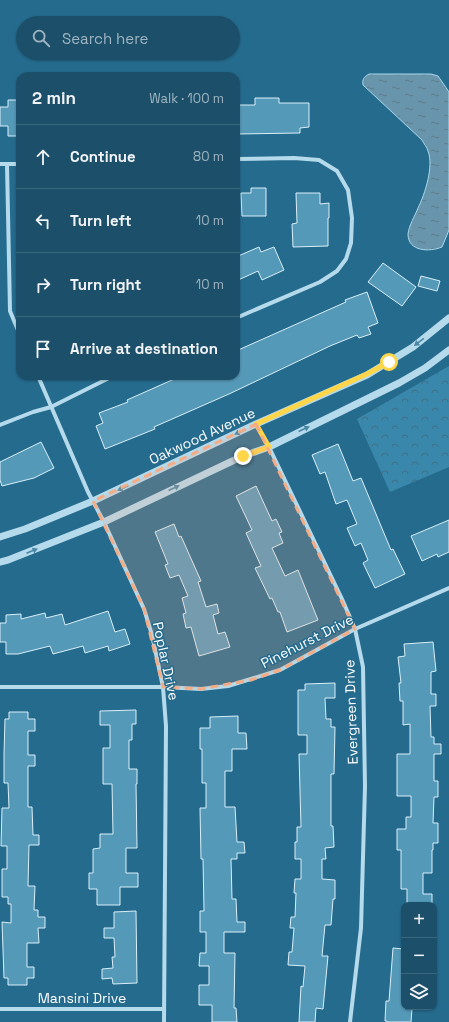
<!DOCTYPE html>
<meta charset="utf-8">
<style>
body{margin:0;font-family:"Space Grotesk",sans-serif;background:#295a72;color:#f1f3f6}
.controls{position:absolute;right:12px;bottom:12px;display:grid;overflow:hidden;border-radius:8px;box-shadow:0 1px 3px #0004}
.controls button{width:36px;height:36px;display:grid;place-items:center;padding:0;border:0;border-bottom:1px solid #3a677e;background:#1c506a;color:#f1f3f6;font:20px sans-serif}
.stop{position:absolute;width:12px;height:12px;margin:-9px;border:3px solid #ffd54a;border-radius:50%;background:#fff}
.stop.end{background:#ffd54a;border-color:#fff;box-shadow:0 1px 4px #0008}
.list{margin:0;padding:0;list-style:none}
h2{display:flex;justify-content:space-between;align-items:center;height:52px;margin:0;padding:0 16px;font-size:17px}
h2 small{font-size:13px;font-weight:400;color:#a0b5c1}
.list li{display:grid;grid-template-columns:26px 1fr auto;gap:12px;align-items:center;box-sizing:border-box;height:64px;padding:0 16px;border-top:1px solid #3a677e}
.list b{display:block;font-size:15px;white-space:nowrap}
.list em{font-size:13px;font-style:normal;color:#a0b5c1}
.icon{flex:none;width:22px;height:22px;fill:none;stroke:currentColor;stroke-width:2;stroke-linecap:round;stroke-linejoin:round}
.map{position:relative;flex:none;width:449px;height:1022px;overflow:hidden}
.search{position:absolute;background:#1c506a;box-shadow:0 1px 3px #0004;left:16px;top:16px;width:224px;height:44px;display:flex;align-items:center;gap:10px;box-sizing:border-box;padding:0 14px;border-radius:22px;color:#a0b5c1;font-size:15px}
.panel{position:absolute;background:#1c506a;box-shadow:0 1px 3px #0004;left:16px;top:72px;width:224px;height:308px;border-radius:12px}
.map>svg:first-child{display:block}
.park{fill:url(#park-crowns)}
.water{fill:url(#water-ripples);stroke:#aad8ec}
.building{fill:#5599b8;stroke:#daeff8}
.lines{fill:none;stroke-linecap:round;stroke-linejoin:round}
.minor{stroke:#b5daeb;stroke-width:4}
.tertiary{stroke:#b5daeb;stroke-width:7}
.oneway{fill:#4987a5}
.route{stroke:#ffd54a;stroke-width:5}
.marked{fill:#f4ac86;fill-opacity:0.2;stroke:#f4ac86;stroke-width:3;stroke-dasharray:8 5;stroke-linejoin:round}
.labels{text-anchor:middle;dominant-baseline:central;stroke-width:3;stroke-linejoin:round;paint-order:stroke}
.street-label{font-size:14px;fill:#fff;stroke:#256b8e}
</style>
<div class="map">
<svg width="449" height="1022" viewBox="0 0 449 1022">
<defs>
<pattern id="park-crowns" width="20" height="18" patternUnits="userSpaceOnUse"><rect width="20" height="18" fill="#3987ab"/><path d="M2 6a3 3 0 1 1 6 0M12 15a3 3 0 1 1 6 0" fill="none" stroke="#416f85"/></pattern>
<pattern id="water-ripples" width="26" height="14" patternUnits="userSpaceOnUse"><rect width="26" height="14" fill="#6895ab"/><path d="M2 4q2-2 4 0t4 0M15 11q2-2 4 0t4 0" fill="none" stroke="#5e7b8a"/></pattern>
</defs>
<rect width="100%" height="100%" fill="#256b8e"/>
<!-- park -->
<path class="park" d="M449,366V467L390,492L357,419Z"/>
<!-- water -->
<path class="water" d="M369,74H431L438,76L449,92V230L442,247C430,252 408,252 408,234C409,225 415,216 418,208C425,194 434,166 428,151C427,147 424,144 422,140L363,85C362,79 364,77 369,74Z"/>
<!-- building -->
<g class="building">
<path d="M255,98H279V103H309V127L300,128V133L236,134V105H255Z"/>
<path d="M8,100H20V136H8V126H0V107H8Z"/>
<path d="M251,188H266V216H242L241,193H251Z"/>
<path d="M296,193H320V204L329,203V218H328V246L293,247L292,224L297,223Z"/>
<path d="M259,247L261,252L274,247L284,270L262,280L258,271L236,281V257Z"/>
<path d="M383,263L416,287L402,306L368,282Z"/>
<path d="M421,276L440,281L437,291L418,286Z"/>
<path d="M367,292L378,323L368,327L371,334L359,338L357,335L330,346L229,394L154,427L155,429L105,449L96,426L103,423L99,413L128,402L127,400L181,376H236V351L346,302L345,300Z"/>
<path d="M41,442L54,468L34,478L2,486L0,480V462Z"/>
<path d="M338,444L353,481L361,478L391,550L393,549L405,574L375,588L363,563L368,560L361,543L355,546L347,528L357,524L347,500L336,504L325,472L320,474L312,455Z"/>
<path d="M256,486L272,521L276,519L282,532L279,533L283,543L272,548L285,576L298,570L318,620L287,632L280,612H278L272,598L270,599L255,568L261,566L246,533L252,530L236,496Z"/>
<path d="M449,520V552L438,557L437,554L422,561L411,536Z"/>
<path d="M174,524L179,537L181,536L201,581L198,582L206,607L217,604L219,613L213,615L218,634L225,632L230,647L199,656L191,627L186,628L183,614L186,613L182,598L188,596L179,575L170,578L165,565L168,564L155,532Z"/>
<path d="M108,611L115,632L125,629L130,644L109,651L108,646L85,653L83,646L53,654L50,646L18,654H6V642H0V623H6V615L21,614V619L45,613L46,618L62,614L65,625Z"/>
<path d="M433,642L436,671L431,672V694H436V706H430L431,737H434V744H441V754H434V781H438V797H434L433,823H438V843H433V850H432V873H423V894H432V905H407V889H401V850H397V829H406V817H411V796H397V754H410V724L403,725V701H400L399,683H401L398,657L405,656L404,644Z"/>
<path d="M335,683V698H325L326,719H331V727H335L334,774H331V826H333L334,847L325,848L326,859H322V879L335,880V899H333L331,925H325L322,956H328L323,1009L316,1008L315,1022H299L301,986L303,987L305,966L288,965L289,952H292L294,928H290L291,917H295L296,893H294L295,879H301V859H295V842H297V827H301L299,754H307V735H298V690H305V684Z"/>
<path d="M136,710V724H132V740H129V769H137V784H136L137,848H126V873H138V887H120V905H97V889H89V873H93V849L100,848V834H113L112,784H103V748H110V725H100V711Z"/>
<path d="M9,712H28V719H35V731H28V755H35V766H28V807H32L33,835H39V845H29L28,886H35L34,910H38V917H45V928H38L39,943H27V967H34V978H27V985H8V978H4L2,922L11,923V904H8V897H2V869H7V846H1L2,808H9L8,783H4V754L5,719H9Z"/>
<path d="M238,716V733H246L247,749H232V771H225V807H235L237,842H244L245,853H237V859H231L232,899H236L237,922H245V932H224V953H235L234,1008H236L237,1022H212V1005H199V985H209V966H199L200,953H206V932H200V911H204L203,859H201L200,808H206V783H202V749H200V728H210V717Z"/>
<path d="M136,911L137,983L113,984L112,978L102,979V969L113,968L112,957H115L114,938H104V928H114V912Z"/>
<path d="M393,948L404,949V1008L412,1009L411,1022H387V1021H385L386,1001H389Z"/>
</g>
<g class="lines">
<!-- minor -->
<g class="minor">
<path d="M236,159L294,158L319,160L337,171L348,190L352,218L351,243L346,259L337,271L320,282L236,318"/>
<path d="M0,164H20"/>
<path d="M7,164L10,311L20,335"/>
<path d="M38,376L88,492L104,522L144,609L152,635L163,687L166,726L164,1022"/>
<path d="M256,424L269,447L342,599L355,629L363,667L365,786L361,928L350,1022"/>
<path d="M0,425L33,412L51,407L113,376"/>
<path d="M0,687H163L201,689L228,686L280,670L355,629L449,588"/>
<path d="M0,1009H164"/>
</g>
<!-- tertiary -->
<g class="tertiary">
<path d="M0,537L25,529L93,501L256,424L367,375L413,347L449,318"/>
<path d="M0,562L8,560L104,522L243,456L269,447L399,383L425,368L449,350"/>
</g>
</g>
<!-- one-way arrows -->
<defs><path id="oneway-solid" d="M-6-.8H1V-3.2L6.5 0L1 3.2V.8H-6Z"/></defs>
<g class="oneway">
<use href="#oneway-solid" transform="translate(419 342) rotate(143)"/>
<use href="#oneway-solid" transform="translate(304 429) rotate(-25)"/>
<use href="#oneway-solid" transform="translate(240 432) rotate(155)"/>
<use href="#oneway-solid" transform="translate(123 488) rotate(155)"/>
<use href="#oneway-solid" transform="translate(174 488) rotate(-25)"/>
<use href="#oneway-solid" transform="translate(32 551) rotate(-23)"/>
</g>
<g class="lines">
<!-- route -->
<path class="route" d="M243,456L269,447L256,424L367,374L389,362"/>
</g>
<!-- marked area -->
<path class="marked" d="M256,424L355,629L280,670L251,680L201,689L163,687L144,609L93,501Z"/>
<g class="labels">
<!-- street labels -->
<g class="street-label">
<text transform="translate(202 436) rotate(-25)">Oakwood Avenue</text>
<text transform="translate(307 641) rotate(-27)">Pinehurst Drive</text>
<text transform="translate(166 661) rotate(78)">Poplar Drive</text>
<text transform="translate(351 712) rotate(-92)">Evergreen Drive</text>
<text x="82" y="998">Mansini Drive</text>
</g>
</g>
</svg>
<div class="controls">
<button>+</button>
<button>−</button>
<button><svg class="icon" aria-label="layers" viewBox="0 0 24 24"><path d="M12 4l9 5-9 5-9-5zM3 14l9 5 9-5"/></svg></button>
</div>
<div class="stop" style="left:389px;top:362px"></div>
<div class="stop end" style="left:243px;top:456px"></div>
<div class="search"><svg class="icon" aria-label="search" viewBox="0 0 24 24"><circle cx="10" cy="10" r="6"/><path d="M15 15l6 6"/></svg>Search here</div>
<section class="panel">
<h2>2 min<small>Walk · 100 m</small></h2>
<ul class="list">
<li><svg class="icon" aria-label="ahead" viewBox="0 0 24 24"><path d="M12 20V5M6 11l6-6 6 6"/></svg><div><b>Continue</b></div><em>80 m</em></li>
<li><svg class="icon" aria-label="left" viewBox="0 0 24 24"><path d="M17 20v-9H6M10 6l-5 5 5 5"/></svg><div><b>Turn left</b></div><em>10 m</em></li>
<li><svg class="icon" aria-label="right" viewBox="0 0 24 24"><path d="M7 20v-9h11M14 6l5 5-5 5"/></svg><div><b>Turn right</b></div><em>10 m</em></li>
<li><svg class="icon" aria-label="arrive" viewBox="0 0 24 24"><path d="M6 21V4h12l-3 4 3 4H6"/></svg><div><b>Arrive at destination</b></div></li>
</ul>
</section>
</div>
